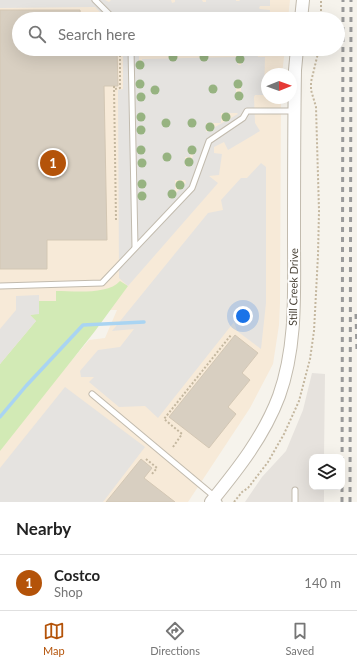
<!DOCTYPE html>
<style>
body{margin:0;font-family:Lato,sans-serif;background:#f6f6f6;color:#222}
.controls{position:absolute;right:12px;bottom:12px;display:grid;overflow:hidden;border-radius:8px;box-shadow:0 4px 16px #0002}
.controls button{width:36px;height:36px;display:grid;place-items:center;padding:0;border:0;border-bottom:1px solid #e0e0e0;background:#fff;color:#222;font:20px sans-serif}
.compass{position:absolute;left:261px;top:68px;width:36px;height:36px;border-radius:50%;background:#fff;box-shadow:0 4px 16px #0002;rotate:89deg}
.you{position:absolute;left:243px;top:316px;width:14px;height:14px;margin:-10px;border:3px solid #fff;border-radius:50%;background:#1a73e8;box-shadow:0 0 0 6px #1a73e833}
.badge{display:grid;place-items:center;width:26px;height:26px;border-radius:50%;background:#b45309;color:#fff;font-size:13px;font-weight:700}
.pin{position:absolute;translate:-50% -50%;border:2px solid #fff;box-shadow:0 1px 4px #0006}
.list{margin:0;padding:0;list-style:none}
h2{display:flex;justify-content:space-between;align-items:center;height:52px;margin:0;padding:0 16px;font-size:17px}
h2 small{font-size:13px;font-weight:400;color:#767676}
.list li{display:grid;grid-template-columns:26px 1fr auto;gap:12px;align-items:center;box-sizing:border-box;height:56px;padding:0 16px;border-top:1px solid #e0e0e0}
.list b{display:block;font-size:15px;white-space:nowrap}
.list p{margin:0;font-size:13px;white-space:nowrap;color:#767676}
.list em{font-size:13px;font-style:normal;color:#767676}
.icon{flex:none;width:22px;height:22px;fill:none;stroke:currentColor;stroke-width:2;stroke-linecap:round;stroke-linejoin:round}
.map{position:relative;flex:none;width:357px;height:502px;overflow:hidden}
.search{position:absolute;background:#fff;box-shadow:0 4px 16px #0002;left:12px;right:12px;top:12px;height:44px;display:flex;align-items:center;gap:10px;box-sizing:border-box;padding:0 14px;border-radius:22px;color:#767676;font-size:15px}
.sheet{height:108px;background:#fff}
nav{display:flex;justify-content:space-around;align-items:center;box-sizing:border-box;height:56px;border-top:1px solid #e0e0e0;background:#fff;font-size:11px;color:#767676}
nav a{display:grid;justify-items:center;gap:2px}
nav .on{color:#b45309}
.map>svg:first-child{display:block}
.commercial{fill:#f7ead8}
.industrial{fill:#e6e2dd}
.green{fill:#d2eab5}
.parking{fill:#e5e3e0;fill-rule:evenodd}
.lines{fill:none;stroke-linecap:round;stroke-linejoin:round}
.stream{stroke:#a9d4f2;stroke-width:3.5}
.building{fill:#d8cfc1;stroke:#d3c7b4}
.service-casing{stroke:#c2bbae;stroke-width:7}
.tertiary-casing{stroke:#c2bbae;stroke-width:14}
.path{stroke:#c4b79f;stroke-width:2;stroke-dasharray:2 2;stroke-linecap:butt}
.service{stroke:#fff;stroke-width:5}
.tertiary{stroke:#fff;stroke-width:12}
.rail{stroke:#9a9a9a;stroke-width:3;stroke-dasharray:5 5;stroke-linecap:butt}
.tree{fill:#97b381}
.labels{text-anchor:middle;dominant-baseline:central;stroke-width:4;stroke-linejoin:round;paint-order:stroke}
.street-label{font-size:11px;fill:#4b4439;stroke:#fff}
</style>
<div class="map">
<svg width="357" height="502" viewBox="0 0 357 502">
<rect width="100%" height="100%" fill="#f6f3ec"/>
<!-- commercial -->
<path class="commercial" d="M0,0H290L288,19H19V49H285L282,74H267V98H281L280,303L279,325L273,364L250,408L188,502H0V444L89,340L105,338L117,310H56L0,376Z"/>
<!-- industrial -->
<path class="industrial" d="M312,373L325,374L324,457H312V487H324V502H245L262,477L286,451L303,410Z"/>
<!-- green -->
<path class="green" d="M120,281L128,286L95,331L0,451V364L36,321L30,315L39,313V301H56V291C74,291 108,295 120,281Z"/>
<!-- parking -->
<g class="parking">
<path d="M0,0H105L109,2L111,0H171L172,3L175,2V0H202L203,2H206V0H236V1H239L240,0H270V6H260L259,8L260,9L270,10L269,19H135V14H126L125,19H107L95,7L0,8Z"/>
<path d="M123,49H139V67L140,68L142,67V59L238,57V65H241L244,49H266V51H257L258,57H265L264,95H255L254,97L255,123L260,131L228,150L224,142L214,147V153L222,154L219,175L209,176L218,183L128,286L119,278L118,90L123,89ZM236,80L241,81V98H236ZM221,113H237L238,114L206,132V123H221ZM190,147H195V148L190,166H185V157H190ZM175,180H185L186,183L170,199V190H175Z"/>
<path d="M142,49H238V51L142,52Z"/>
<path d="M261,163L266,167V303L261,349L237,331L234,322L158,418L145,406L119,407L89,382L94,377H81L80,371L98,350L120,347L134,329L112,331L208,213L223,210L221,200L241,178H247Z"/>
<path d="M39,295V314L30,315L36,321L0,364V329L16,310V296Z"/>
<path d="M65,387L145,447L103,502H0V468Z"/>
</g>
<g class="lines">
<!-- stream -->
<path class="stream" d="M0,417L26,386L83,325L144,322"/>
</g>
<!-- building -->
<g class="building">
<path d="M0,10H80L81,19H19V49H117L118,86H104L107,240H47V269H0Z"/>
<path d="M235,335L258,353L242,373L250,380L228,407L236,414L209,448L169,417Z"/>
<path d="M141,459L152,468L144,478L175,502H106Z"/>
</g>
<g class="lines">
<!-- service casing -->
<g class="service-casing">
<g id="service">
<path d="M95,0L114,19"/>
<path d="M131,49L135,247"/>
<path d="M0,286L102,283L192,188L209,141L243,118L247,111H294"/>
<path d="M92,394L215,497L219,502"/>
<path d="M295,502V490"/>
</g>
</g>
<!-- tertiary casing -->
<g class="tertiary-casing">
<g id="tertiary">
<path d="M301,19L303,0"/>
<path d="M211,502C238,469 264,436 279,396C297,346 294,292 294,240C294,183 294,127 295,70L297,49"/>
</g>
</g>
<!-- path -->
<g class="path">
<path d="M321,19V0"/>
<path d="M139,55L257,54L279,55"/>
<path d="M114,86L116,221"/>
<path d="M115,89L120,88V49"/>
<path d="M173,447L182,434L164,419L231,335"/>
<path d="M146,459L157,468L152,474"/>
<path d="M234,502L242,492L248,488L268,462L284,434L299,401L310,359L314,331L318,255L319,211L316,107L311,90V82L319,49"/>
</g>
<!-- service -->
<use href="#service" class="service"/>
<!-- tertiary -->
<use href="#tertiary" class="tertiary"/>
<!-- rail -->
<g class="rail">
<path d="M356,314L357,351"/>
<path d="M342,502L343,0"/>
<path d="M350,502L351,0"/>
</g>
</g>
<!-- trees -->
<g class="tree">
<circle cx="173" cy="57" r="4.5"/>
<circle cx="204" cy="57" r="4.5"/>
<circle cx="240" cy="59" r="4.5"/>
<circle cx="140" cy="65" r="4.5"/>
<circle cx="140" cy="84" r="4.5"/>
<circle cx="238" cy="84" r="4.5"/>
<circle cx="213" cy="89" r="4.5"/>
<circle cx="155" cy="90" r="4.5"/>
<circle cx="239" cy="96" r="4.5"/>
<circle cx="141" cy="97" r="4.5"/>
<circle cx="141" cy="117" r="4.5"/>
<circle cx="226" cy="117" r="4.5"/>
<circle cx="166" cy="123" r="4.5"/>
<circle cx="192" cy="123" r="4.5"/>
<circle cx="210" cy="127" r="4.5"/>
<circle cx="141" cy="130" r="4.5"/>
<circle cx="141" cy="150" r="4.5"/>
<circle cx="192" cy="150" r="4.5"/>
<circle cx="167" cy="157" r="4.5"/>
<circle cx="189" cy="162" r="4.5"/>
<circle cx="142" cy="163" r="4.5"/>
<circle cx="142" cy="184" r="4.5"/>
<circle cx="180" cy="185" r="4.5"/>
<circle cx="172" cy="194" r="4.5"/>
<circle cx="142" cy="196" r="4.5"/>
</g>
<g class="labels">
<!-- street labels -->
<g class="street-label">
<text transform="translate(293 287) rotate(-89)">Still Creek Drive</text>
</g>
</g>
</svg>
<div class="controls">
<button><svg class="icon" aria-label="layers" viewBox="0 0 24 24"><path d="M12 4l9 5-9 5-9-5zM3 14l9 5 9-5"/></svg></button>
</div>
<svg class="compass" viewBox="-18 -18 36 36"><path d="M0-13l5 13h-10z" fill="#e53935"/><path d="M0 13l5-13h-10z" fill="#767676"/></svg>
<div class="you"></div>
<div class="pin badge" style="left:53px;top:163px">1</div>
<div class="search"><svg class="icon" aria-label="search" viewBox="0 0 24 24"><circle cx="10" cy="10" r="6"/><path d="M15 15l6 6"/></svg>Search here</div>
</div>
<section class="sheet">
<h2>Nearby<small></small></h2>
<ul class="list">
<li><span class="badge">1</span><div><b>Costco</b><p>Shop</p></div><em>140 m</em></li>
</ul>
</section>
<nav>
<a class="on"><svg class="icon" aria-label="map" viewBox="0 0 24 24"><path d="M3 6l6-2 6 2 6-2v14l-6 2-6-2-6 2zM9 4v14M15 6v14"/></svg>Map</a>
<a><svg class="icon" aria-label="directions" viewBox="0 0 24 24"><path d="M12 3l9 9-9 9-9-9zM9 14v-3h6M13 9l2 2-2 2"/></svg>Directions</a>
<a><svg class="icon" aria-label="saved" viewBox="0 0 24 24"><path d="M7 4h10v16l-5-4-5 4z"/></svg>Saved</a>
</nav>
